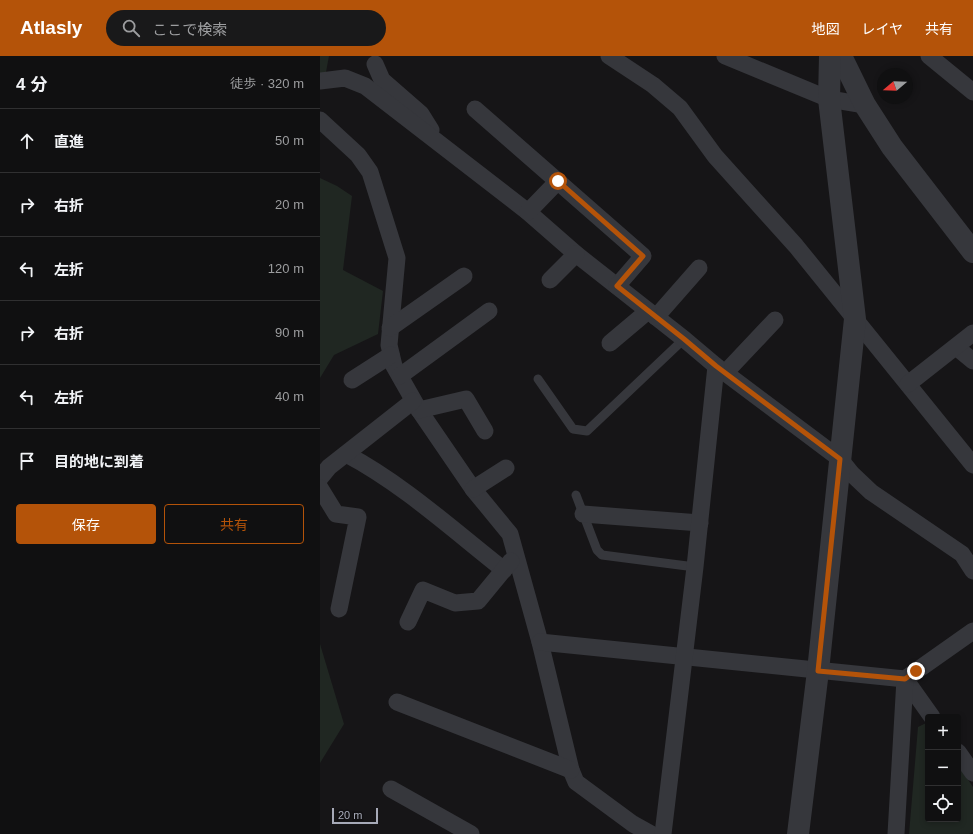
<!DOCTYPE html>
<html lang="ja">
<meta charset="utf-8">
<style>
body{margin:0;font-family:Arial,"Noto Sans JP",sans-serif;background:#19191a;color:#f1f3f6}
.controls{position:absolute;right:12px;bottom:12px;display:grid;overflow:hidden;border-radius:4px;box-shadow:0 2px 6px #0003}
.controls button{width:36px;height:36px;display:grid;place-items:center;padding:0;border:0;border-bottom:1px solid #303031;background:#101011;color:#f1f3f6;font:20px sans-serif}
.compass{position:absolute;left:557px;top:12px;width:36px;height:36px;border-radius:50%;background:#101011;box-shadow:0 2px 6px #0003;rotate:251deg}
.scale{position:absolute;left:12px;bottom:10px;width:46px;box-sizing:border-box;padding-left:4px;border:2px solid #a7aab8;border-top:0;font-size:11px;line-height:14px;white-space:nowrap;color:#a7aab8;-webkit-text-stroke:3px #111012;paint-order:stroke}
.stop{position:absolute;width:12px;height:12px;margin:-9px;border:3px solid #b45309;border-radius:50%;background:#fff}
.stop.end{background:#b45309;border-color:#fff;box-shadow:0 1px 4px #0008}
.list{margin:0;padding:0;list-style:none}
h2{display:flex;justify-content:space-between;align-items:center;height:52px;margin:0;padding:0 16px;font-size:17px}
h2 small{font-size:13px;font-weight:400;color:#9c9d9f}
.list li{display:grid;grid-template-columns:26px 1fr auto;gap:12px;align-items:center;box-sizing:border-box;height:64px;padding:0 16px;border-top:1px solid #303031}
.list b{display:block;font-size:15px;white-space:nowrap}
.list em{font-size:13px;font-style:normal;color:#9c9d9f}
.actions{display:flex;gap:8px;padding:12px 16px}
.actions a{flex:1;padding:9px 0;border:1px solid #b45309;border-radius:4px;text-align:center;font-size:14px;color:#b45309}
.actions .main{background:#b45309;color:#fff}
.icon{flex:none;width:22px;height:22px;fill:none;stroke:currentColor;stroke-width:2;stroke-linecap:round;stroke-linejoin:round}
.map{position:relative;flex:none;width:653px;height:778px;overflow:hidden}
header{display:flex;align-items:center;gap:24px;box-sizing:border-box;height:56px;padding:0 20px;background:#b45309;color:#fff}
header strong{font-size:19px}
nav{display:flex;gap:22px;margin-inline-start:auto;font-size:14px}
.search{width:280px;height:36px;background:#19191a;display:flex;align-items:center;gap:10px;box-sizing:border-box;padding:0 14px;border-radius:22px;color:#9c9d9f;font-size:15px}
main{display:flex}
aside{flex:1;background:#101011}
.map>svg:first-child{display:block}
.green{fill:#202722}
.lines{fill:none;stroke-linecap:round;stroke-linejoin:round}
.service{stroke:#36373c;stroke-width:9}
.minor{stroke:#36373c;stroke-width:17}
.tertiary{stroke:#36373c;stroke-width:22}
.route{stroke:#b45309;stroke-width:5}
</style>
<header>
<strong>Atlasly</strong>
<div class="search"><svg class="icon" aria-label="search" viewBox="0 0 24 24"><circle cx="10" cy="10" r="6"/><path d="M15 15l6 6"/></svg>ここで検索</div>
<nav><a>地図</a><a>レイヤ</a><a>共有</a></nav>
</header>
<main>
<aside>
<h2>4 分<small>徒歩 · 320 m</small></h2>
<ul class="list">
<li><svg class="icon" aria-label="ahead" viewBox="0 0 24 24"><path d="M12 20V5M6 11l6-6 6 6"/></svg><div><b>直進</b></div><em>50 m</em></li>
<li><svg class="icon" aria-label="right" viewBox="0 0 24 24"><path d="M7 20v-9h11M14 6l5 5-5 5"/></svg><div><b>右折</b></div><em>20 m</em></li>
<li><svg class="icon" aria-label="left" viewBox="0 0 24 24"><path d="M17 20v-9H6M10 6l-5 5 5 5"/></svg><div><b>左折</b></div><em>120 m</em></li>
<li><svg class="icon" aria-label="right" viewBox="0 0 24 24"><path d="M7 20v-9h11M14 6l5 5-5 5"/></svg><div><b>右折</b></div><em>90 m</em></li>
<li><svg class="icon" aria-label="left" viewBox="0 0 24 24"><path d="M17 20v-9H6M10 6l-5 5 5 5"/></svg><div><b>左折</b></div><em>40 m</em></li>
<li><svg class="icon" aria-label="arrive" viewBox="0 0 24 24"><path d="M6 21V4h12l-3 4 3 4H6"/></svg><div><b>目的地に到着</b></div></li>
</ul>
<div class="actions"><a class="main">保存</a><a>共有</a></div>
</aside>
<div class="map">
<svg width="653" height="778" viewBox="0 0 653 778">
<rect width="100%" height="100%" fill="#161517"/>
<!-- green -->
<g class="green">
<path d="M0,0H9L6,16L0,18Z"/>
<path d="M0,122L17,130L32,140L23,214L63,235L58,278L14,299L0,322Z"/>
<path d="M0,588L24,668L0,707Z"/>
<path d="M608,666V763H638V709L653,731V776L649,778H589L598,671Z"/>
</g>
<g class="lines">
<!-- service -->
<g class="service">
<path d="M218,323L253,373L267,375L364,283"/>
<path d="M256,439L277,494L282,499L375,511"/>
</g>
<!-- minor -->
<g class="minor">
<path d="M289,0L333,29L360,52L395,100L476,190L653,409"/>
<path d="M405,0L509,43L545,49"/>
<path d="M609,0L653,36"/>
<path d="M55,8L62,24L101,58L111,74"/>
<path d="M0,25L25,22L45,30L208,156L256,198L364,283L396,310L520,403L532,418L551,436L642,498L653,515"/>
<path d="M155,53L323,200L297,230"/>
<path d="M0,64L38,99L50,116L77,202L69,289L74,310L99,354L153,433L190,478L220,586L251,714L256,726L313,768L331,778"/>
<path d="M208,156L238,125"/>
<path d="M230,224L256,198"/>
<path d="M336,261L379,212"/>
<path d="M70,272L144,220"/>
<path d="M290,287L328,255"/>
<path d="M636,291L653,305"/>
<path d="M405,317L455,264"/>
<path d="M80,320L169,255"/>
<path d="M32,324L71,299"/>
<path d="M588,328L653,277"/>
<path d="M99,354L146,343L165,375"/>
<path d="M26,398C83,428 133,474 184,514"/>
<path d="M0,422L9,411L93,345"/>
<path d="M0,432L16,458L38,461L19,553"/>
<path d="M153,433L186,412"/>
<path d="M263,458L380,467"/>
<path d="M88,566L103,534L135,547L158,545L191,505"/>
<path d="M220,586L585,623L653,575"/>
<path d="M585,623L612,661"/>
<path d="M77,646L251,714"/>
<path d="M638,696L653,717"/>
<path d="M71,733L151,778"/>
<path d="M343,778L375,511L396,310"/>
<path d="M576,778L585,623"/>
</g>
<!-- tertiary -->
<g class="tertiary">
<path d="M521,0L545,49L572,91L653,196"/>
<path d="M478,778L498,615L535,263L509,43L510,0"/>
</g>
</g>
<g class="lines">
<!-- route -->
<path class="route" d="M238,125L323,200L297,230L364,283L396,310L520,403L498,615L585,623L596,615"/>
</g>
</svg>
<div class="controls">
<button>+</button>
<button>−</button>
<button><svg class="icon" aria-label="locate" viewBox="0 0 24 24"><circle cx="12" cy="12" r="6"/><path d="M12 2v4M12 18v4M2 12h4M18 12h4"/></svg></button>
</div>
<svg class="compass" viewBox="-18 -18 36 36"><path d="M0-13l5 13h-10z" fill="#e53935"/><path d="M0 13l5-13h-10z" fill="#9c9d9f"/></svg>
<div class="scale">20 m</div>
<div class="stop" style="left:238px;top:125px"></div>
<div class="stop end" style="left:596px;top:615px"></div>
</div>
</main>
